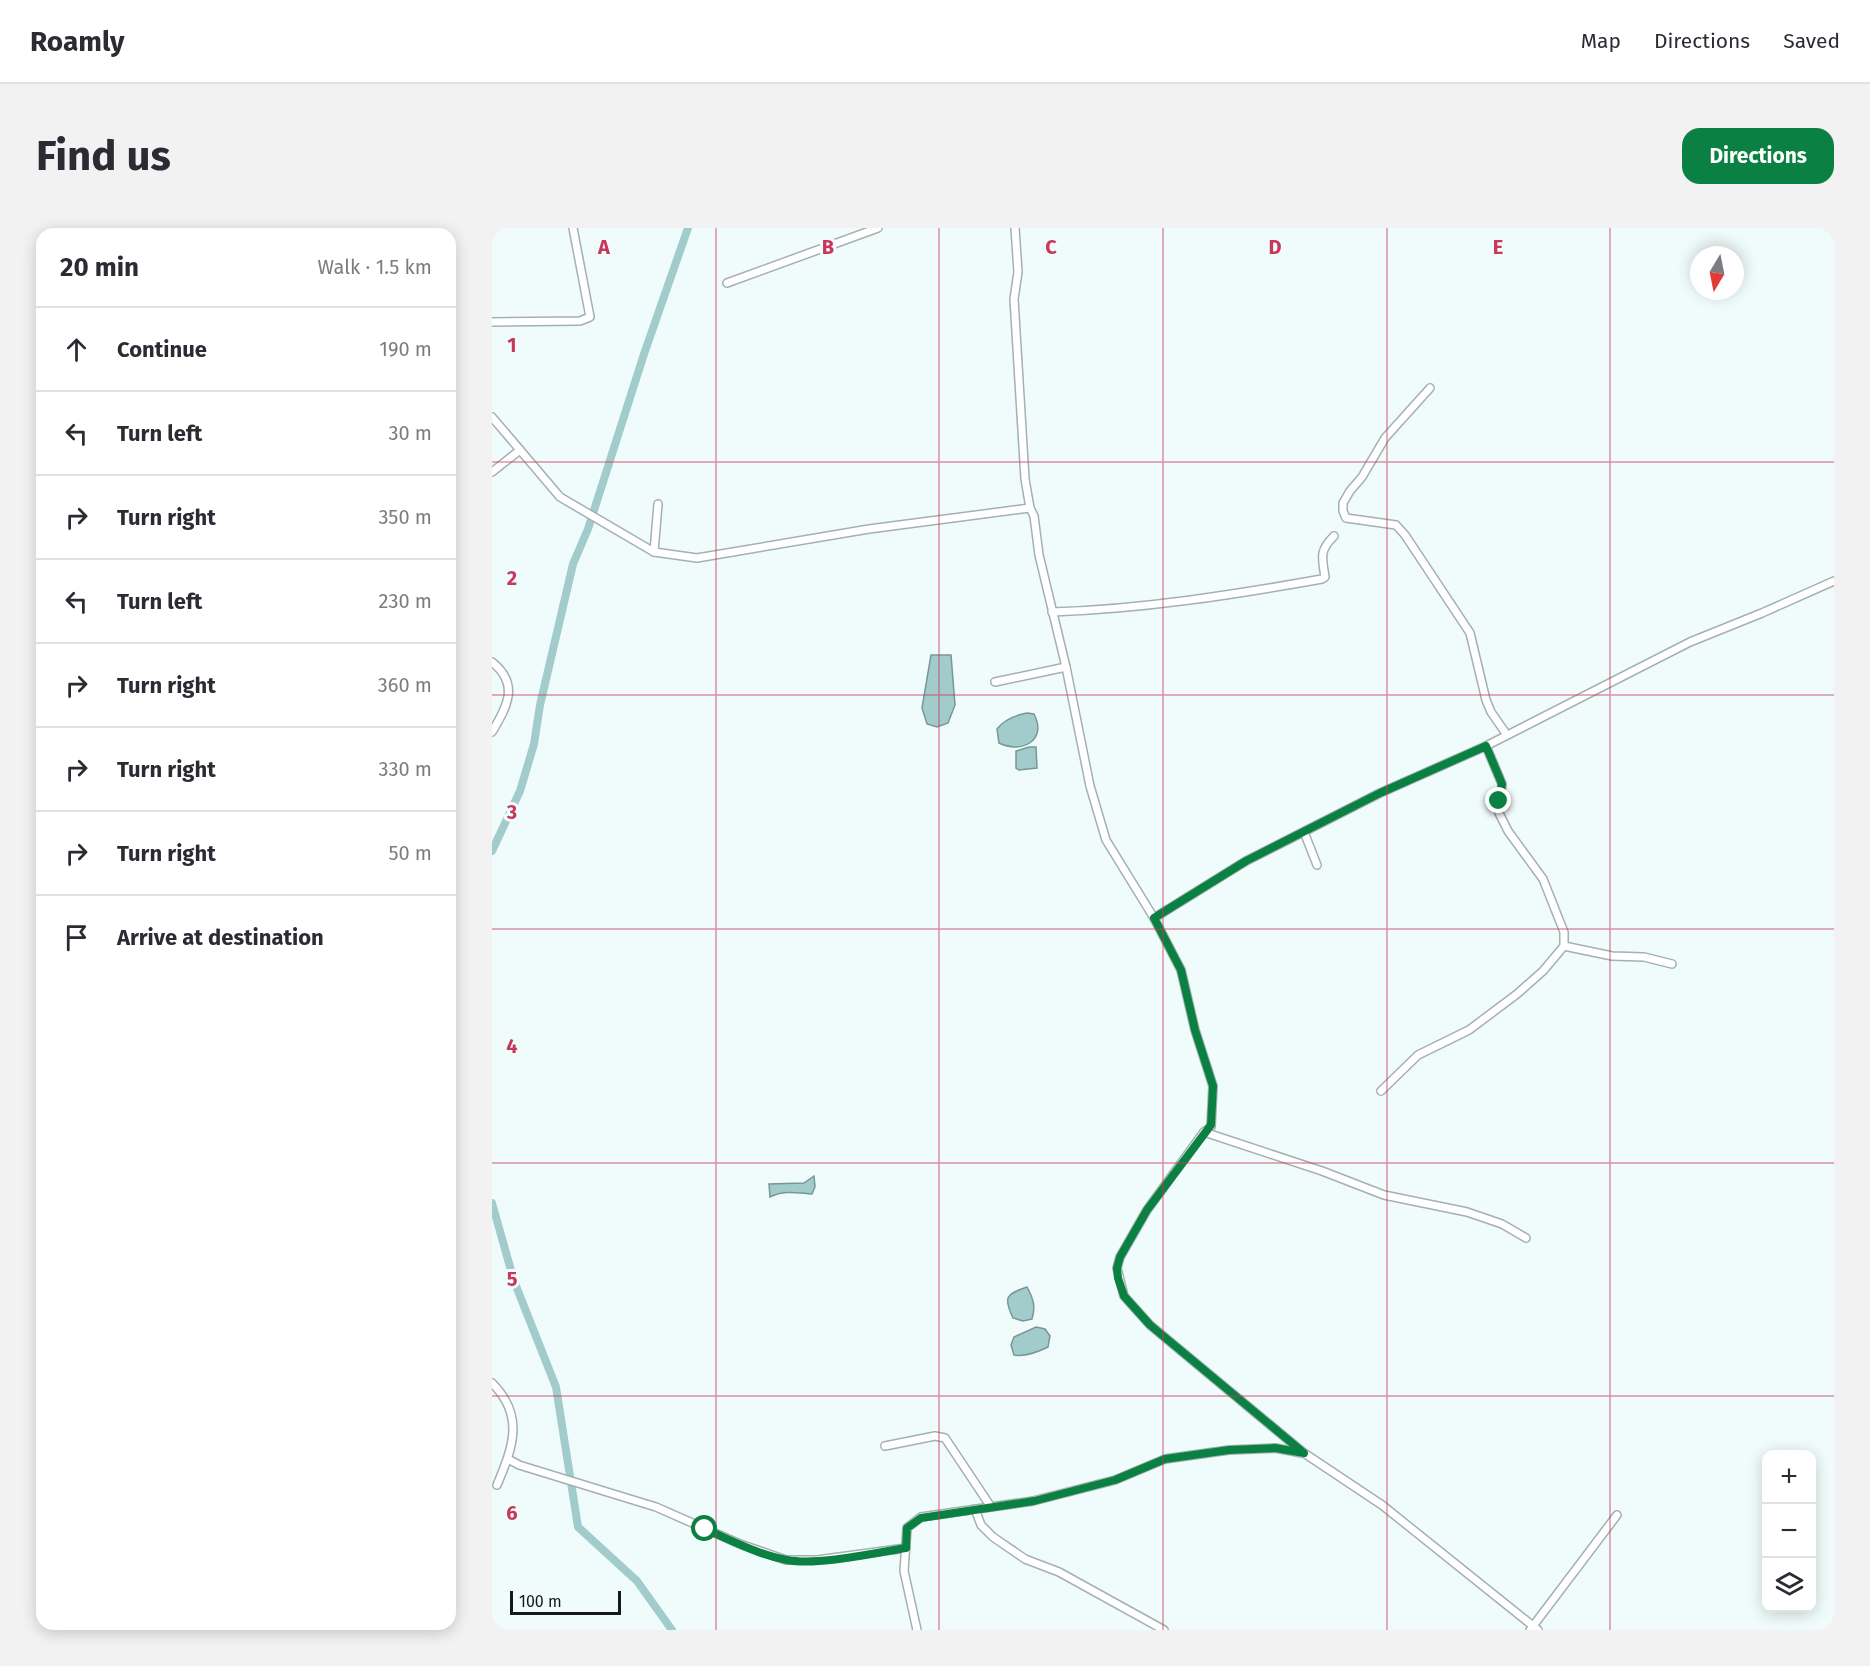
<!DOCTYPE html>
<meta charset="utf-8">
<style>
body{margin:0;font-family:"Fira Sans",sans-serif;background:#f2f2f3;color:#2b2b33}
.controls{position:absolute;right:18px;bottom:18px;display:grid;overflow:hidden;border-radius:12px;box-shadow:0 3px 15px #0003}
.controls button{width:54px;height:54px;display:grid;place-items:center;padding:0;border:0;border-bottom:2px solid #e1e1e2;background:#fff;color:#2b2b33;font:30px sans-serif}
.compass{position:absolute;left:1198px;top:18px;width:54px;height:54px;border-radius:50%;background:#fff;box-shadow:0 3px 15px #0003;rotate:190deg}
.scale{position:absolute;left:18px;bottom:15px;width:111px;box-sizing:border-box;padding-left:6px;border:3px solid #151919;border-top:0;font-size:16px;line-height:21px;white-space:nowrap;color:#151919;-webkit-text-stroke:4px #f0fcfb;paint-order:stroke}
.stop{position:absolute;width:18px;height:18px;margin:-14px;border:4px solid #0b8043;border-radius:50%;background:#fff}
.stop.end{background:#0b8043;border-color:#fff;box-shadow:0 2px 6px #0008}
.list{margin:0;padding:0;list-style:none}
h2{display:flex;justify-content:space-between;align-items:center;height:78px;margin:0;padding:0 24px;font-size:26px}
h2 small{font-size:20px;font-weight:400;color:#7c7c81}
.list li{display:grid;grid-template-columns:39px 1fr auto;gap:18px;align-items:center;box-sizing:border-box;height:84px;padding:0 24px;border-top:2px solid #e1e1e2}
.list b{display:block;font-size:22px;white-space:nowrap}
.list em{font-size:20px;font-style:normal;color:#7c7c81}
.icon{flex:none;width:33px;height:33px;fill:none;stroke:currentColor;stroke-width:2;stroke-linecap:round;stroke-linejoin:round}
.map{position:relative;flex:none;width:1342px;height:1402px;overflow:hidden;border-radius:18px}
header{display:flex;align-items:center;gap:36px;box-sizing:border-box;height:84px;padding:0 30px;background:#fff;border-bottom:2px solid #e1e1e2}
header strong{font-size:28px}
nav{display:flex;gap:33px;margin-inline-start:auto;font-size:21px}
.intro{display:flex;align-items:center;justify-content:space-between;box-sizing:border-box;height:144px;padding:0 36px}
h1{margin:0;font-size:42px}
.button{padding:15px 27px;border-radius:18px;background:#0b8043;color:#fff;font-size:21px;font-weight:700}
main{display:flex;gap:36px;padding:0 36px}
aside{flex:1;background:#fff;border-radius:18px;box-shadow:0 3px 15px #0003}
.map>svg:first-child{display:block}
.water{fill:#a2cccb;stroke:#789696;stroke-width:1.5}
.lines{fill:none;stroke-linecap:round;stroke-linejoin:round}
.canal{stroke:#a2cccb;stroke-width:8}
.minor-casing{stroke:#a5b0b0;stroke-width:10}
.minor{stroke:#fff;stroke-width:7}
.route{stroke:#0b8043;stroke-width:8}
.grid{fill:none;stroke:#c83858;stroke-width:1.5;stroke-opacity:0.55}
.grid-label{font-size:20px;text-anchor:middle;font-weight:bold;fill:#c83858;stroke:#f0fcfb;stroke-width:6;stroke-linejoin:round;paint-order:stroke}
</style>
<header>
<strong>Roamly</strong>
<nav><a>Map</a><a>Directions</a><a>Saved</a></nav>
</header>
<div class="intro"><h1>Find us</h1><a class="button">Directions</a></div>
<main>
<aside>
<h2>20 min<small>Walk · 1.5 km</small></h2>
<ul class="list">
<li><svg class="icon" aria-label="ahead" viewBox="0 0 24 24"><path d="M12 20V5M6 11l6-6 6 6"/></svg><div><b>Continue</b></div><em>190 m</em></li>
<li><svg class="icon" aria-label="left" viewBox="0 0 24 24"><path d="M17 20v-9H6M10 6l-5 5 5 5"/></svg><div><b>Turn left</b></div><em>30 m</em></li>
<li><svg class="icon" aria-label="right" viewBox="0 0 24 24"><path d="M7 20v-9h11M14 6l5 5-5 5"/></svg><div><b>Turn right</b></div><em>350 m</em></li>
<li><svg class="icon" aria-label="left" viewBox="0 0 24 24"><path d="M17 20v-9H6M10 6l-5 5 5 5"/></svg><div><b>Turn left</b></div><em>230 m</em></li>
<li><svg class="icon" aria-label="right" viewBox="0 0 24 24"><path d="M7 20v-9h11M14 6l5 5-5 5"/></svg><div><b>Turn right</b></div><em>360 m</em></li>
<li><svg class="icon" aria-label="right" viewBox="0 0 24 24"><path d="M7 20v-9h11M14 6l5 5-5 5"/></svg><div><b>Turn right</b></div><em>330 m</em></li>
<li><svg class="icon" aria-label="right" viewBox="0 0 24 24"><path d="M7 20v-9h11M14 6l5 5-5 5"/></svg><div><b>Turn right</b></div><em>50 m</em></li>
<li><svg class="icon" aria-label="arrive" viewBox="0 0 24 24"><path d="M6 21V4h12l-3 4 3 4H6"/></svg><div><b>Arrive at destination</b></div></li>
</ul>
</aside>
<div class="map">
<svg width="1342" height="1402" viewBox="0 0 1342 1402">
<rect width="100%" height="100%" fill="#f0fcfb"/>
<!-- water -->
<g class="water">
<path d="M439,427H459L463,477L456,495L445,499L435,496L430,480Z"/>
<path d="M535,485L542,486C556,513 529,526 507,515L505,501C512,492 524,487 535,485Z"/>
<path d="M537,519H544L545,540L527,542L524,540V523Z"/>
<path d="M322,948L323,959L320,966C305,965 292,962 278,969L277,956L312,955Z"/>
<path d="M535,1059C541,1070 544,1078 540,1091L531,1093L521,1090C511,1069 514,1066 535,1059Z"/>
<path d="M544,1099L553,1101L558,1108L556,1119C546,1124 534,1129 522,1127L519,1117L522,1109Z"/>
</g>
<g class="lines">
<!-- canal -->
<g class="canal">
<path d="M0,623L28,563L42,516L48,477L81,336L96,301L152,126L196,0"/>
<path d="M0,975L22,1053L64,1159L86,1299L145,1353L180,1402"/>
</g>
<!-- minor casing -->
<g class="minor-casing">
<g id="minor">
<path d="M523,0L526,44L522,71L533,251L538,280L542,288L547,327L574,439L598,558L614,612L662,690L689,742L703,802L721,858L719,899L712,904L655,982L628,1029L625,1040L632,1068L658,1097L812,1225L890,1277L1046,1402"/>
<path d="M235,55L386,0"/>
<path d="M0,94L88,93L98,89L81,0"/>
<path d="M938,160L893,210L870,249L858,263L851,275V283L854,290L904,297L913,307L978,405L994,472L999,484L1015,507"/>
<path d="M0,189L68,269L162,324L205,330L377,301L538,280"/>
<path d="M0,244L28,222"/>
<path d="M162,324L166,276"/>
<path d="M560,384C651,381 740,367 830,351L833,349C830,329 827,323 842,308"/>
<path d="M0,434C28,456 15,479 0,504"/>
<path d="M503,454L574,439"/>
<path d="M812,604L825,637"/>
<path d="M662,690L754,633L888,565L994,518L1198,414L1270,385L1342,353"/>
<path d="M1072,718L1120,728L1152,729L1180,736"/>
<path d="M889,863L926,827L977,802L1025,766L1051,743L1072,718V704L1051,651L1016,603L1007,585L1010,556L994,518"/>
<path d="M712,904L830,943L892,967L975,984L1010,996L1034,1010"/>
<path d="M0,1155C33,1188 21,1219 5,1257"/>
<path d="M393,1218L443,1208L453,1210L499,1279"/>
<path d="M16,1231L27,1237L164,1279L248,1316L294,1332H325L414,1320"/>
<path d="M483,1281L489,1297L501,1309L533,1331L567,1344L672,1402"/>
<path d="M425,1402L412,1343L415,1300L429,1289L541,1273L623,1252L673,1231L737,1222L783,1220L810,1225"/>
<path d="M1038,1402L1125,1287"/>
</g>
</g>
<!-- minor -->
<use href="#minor" class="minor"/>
</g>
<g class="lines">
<!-- route -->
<path class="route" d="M213,1301C239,1312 267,1327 295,1332C326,1338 382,1325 414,1320L415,1300L429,1290L542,1273L623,1252L673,1231L737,1222L783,1220L812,1225L658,1097L632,1068L626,1050L625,1040L628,1029L655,982L719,897L721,858L703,802L689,742L662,690L754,633L888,565L994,518L1010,556L1007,573"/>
</g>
<!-- grid -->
<path class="grid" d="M224,0V1402M447,0V1402M671,0V1402M895,0V1402M1118,0V1402M0,234H1342M0,467H1342M0,701H1342M0,935H1342M0,1168H1342"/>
<g class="grid-label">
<text x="112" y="26">A</text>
<text x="336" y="26">B</text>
<text x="559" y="26">C</text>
<text x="783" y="26">D</text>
<text x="1006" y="26">E</text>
<text x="20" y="124">1</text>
<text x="20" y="357">2</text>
<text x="20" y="591">3</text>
<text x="20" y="825">4</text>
<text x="20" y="1058">5</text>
<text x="20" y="1292">6</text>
</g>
</svg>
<div class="controls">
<button>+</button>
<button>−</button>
<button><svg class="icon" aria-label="layers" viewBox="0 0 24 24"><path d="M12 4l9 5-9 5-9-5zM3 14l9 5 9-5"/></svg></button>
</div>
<svg class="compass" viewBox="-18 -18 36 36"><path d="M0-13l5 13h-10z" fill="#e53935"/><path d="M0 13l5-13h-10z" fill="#7c7c81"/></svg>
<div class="scale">100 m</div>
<div class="stop" style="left:213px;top:1301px"></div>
<div class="stop end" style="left:1007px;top:573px"></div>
</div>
</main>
